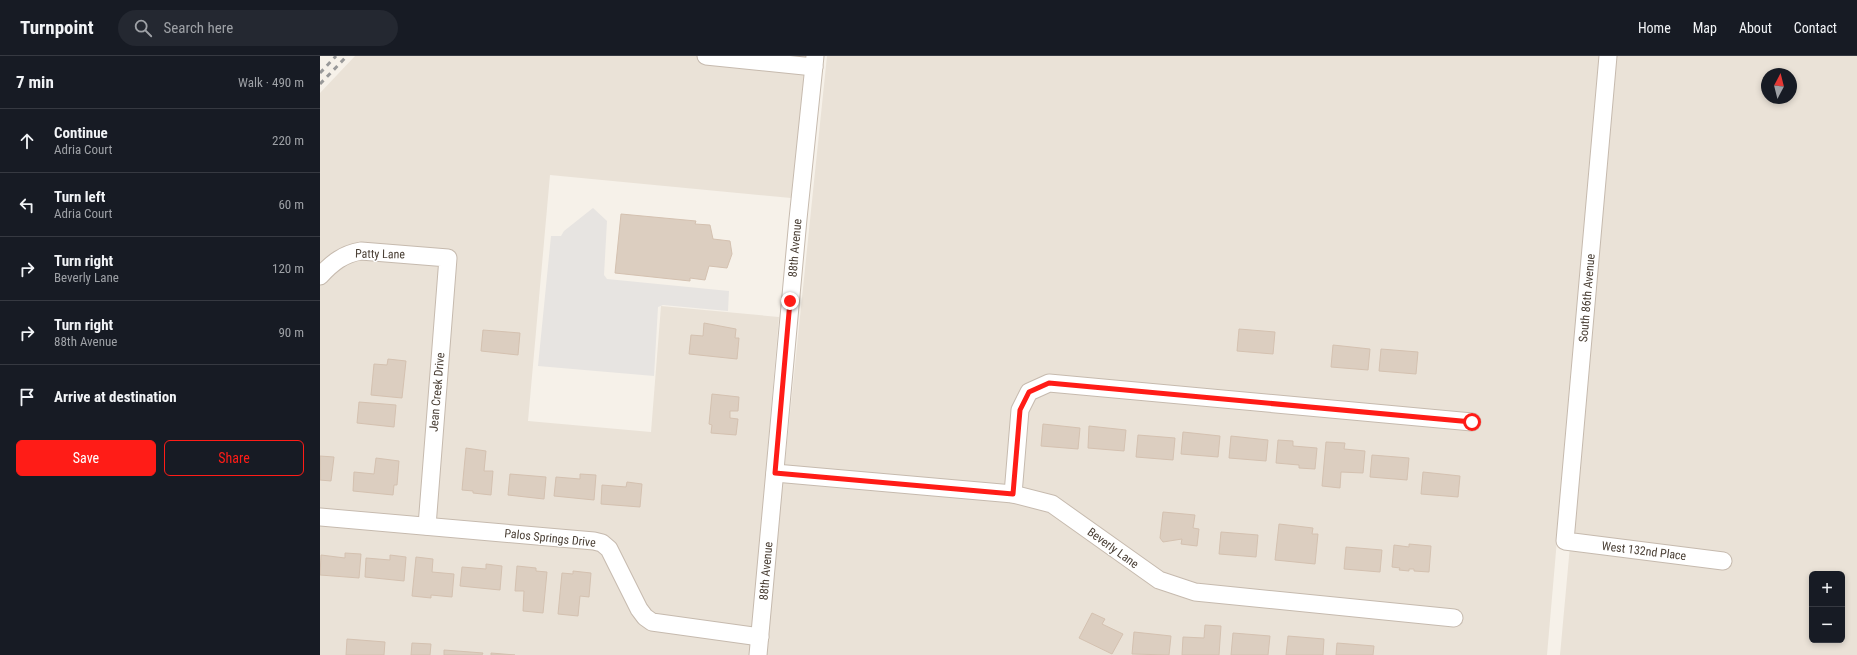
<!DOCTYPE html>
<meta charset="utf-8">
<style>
body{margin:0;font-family:"Roboto Condensed",sans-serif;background:#242831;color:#f1f3f6}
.controls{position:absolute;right:12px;bottom:12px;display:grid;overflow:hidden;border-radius:6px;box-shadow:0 2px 6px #0003}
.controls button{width:36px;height:36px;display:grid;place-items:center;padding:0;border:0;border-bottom:1px solid #363941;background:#171b24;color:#f1f3f6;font:20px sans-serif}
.compass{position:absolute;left:1441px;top:12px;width:36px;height:36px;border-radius:50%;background:#171b24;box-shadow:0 2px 6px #0003;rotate:7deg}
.stop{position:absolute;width:12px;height:12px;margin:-9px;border:3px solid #ff1c17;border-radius:50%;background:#fff}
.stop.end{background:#ff1c17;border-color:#fff;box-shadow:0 1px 4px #0008}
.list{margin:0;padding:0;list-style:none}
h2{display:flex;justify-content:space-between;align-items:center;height:52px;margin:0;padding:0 16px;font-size:17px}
h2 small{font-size:13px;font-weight:400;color:#9ea1a6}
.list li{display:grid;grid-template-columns:26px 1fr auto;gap:12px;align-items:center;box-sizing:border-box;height:64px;padding:0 16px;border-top:1px solid #363941}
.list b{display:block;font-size:15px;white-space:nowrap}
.list p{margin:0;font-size:13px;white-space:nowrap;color:#9ea1a6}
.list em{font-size:13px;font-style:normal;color:#9ea1a6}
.actions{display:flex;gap:8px;padding:12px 16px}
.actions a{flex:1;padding:9px 0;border:1px solid #ff1c17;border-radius:6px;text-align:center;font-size:14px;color:#ff1c17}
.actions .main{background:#ff1c17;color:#fff}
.icon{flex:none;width:22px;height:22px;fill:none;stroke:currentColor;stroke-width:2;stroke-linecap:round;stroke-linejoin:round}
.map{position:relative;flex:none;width:1537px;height:599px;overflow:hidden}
header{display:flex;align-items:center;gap:24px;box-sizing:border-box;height:56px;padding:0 20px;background:#171b24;border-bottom:1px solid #363941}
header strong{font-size:19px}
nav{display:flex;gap:22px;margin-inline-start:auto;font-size:14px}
.search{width:280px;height:36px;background:#242831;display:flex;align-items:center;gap:10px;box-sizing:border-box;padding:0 14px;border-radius:22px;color:#9ea1a6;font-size:15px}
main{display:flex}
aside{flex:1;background:#171b24}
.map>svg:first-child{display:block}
.residential{fill:#eae2d7;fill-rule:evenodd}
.parking{fill:#e7e4e1}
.building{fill:#dccec0;stroke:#d4c1b0}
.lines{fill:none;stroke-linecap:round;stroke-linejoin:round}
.minor-casing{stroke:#c6baae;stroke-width:19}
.minor{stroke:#fff;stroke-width:17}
.rail{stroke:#999;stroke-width:3;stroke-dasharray:5 5;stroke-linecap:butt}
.route{stroke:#ff1c17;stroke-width:5}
.labels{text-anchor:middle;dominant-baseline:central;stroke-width:3;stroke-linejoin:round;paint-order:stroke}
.street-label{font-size:12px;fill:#4b4036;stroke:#fff}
</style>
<header>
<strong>Turnpoint</strong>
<div class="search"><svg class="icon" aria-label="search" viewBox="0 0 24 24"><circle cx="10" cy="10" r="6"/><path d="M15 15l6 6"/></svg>Search here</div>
<nav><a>Home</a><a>Map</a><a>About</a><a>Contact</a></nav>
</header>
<main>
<aside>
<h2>7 min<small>Walk · 490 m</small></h2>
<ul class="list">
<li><svg class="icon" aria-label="ahead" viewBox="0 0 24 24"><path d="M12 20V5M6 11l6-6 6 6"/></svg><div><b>Continue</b><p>Adria Court</p></div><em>220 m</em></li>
<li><svg class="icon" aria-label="left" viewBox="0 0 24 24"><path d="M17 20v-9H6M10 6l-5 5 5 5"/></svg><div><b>Turn left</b><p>Adria Court</p></div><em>60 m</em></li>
<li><svg class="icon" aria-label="right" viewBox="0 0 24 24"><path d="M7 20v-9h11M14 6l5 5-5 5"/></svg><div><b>Turn right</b><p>Beverly Lane</p></div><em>120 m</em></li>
<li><svg class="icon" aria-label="right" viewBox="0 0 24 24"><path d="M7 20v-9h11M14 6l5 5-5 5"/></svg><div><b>Turn right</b><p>88th Avenue</p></div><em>90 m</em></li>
<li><svg class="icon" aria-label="arrive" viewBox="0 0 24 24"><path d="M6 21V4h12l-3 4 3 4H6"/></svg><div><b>Arrive at destination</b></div></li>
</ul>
<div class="actions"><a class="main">Save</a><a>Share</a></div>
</aside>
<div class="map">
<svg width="1537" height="599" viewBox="0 0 1537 599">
<rect width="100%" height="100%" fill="#f6f1e9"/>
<!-- residential -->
<g class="residential">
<path d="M35,0H486L471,142L230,119L208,365L331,376L341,250L459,261L430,599H0V37Z"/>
<path d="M507,0H1279L1227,599H445Z"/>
<path d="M1295,0H1537V599H1240ZM1447,18H1471V42H1447ZM1492,518H1522V584H1492Z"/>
</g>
<!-- parking -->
<path class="parking" d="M273,152L287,165L284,219L287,223L409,235L408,255L343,249L338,251L334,320L218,310L231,180H241L244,175Z"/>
<!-- building -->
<g class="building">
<path d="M301,158L376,165L375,168L390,169L393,183L410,185L412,198L407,212L389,210L385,224L370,222V225L295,217Z"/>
<path d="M384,267L416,273L415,282H419L417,303L369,298L371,279L383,280Z"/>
<path d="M919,273L955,276L953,298L917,295Z"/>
<path d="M163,274L200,277L198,299L161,295Z"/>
<path d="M1013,289L1050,293L1048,314L1011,311Z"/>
<path d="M1061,293L1098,296L1096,318L1059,315Z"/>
<path d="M68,303L86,305L82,342L51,339L54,308L67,309Z"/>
<path d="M392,338L419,341L418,355H410V362L418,363L416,379L391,377L392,369L389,368Z"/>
<path d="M39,346L76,349L74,371L37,367Z"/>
<path d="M723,368L760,372L758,393L721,390Z"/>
<path d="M769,370L806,374L804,395L768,392Z"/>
<path d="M863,376L900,380L898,401L861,398Z"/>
<path d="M818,379L855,382L853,404L816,401Z"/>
<path d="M911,380L948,384L946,405L909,402Z"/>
<path d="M958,384L973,385V390L997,392L995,413L979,412V409L956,407Z"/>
<path d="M1006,386L1025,387L1024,393L1045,395L1043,417L1021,416L1020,432L1002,430Z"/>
<path d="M146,392L166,395L164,415H173L171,439L153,437V435L142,434Z"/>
<path d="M1052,399L1089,402L1087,424L1050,421Z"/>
<path d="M0,400L14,401L11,425L0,424Z"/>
<path d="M56,402L79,405L77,429H74L73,439L33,435L34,416L54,418Z"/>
<path d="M1103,416L1140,420L1138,441L1101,438Z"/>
<path d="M190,418L226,421L224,443L188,439Z"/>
<path d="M260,418L276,419L274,444L234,440L236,421L260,423Z"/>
<path d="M307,426L322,428L320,451L281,448L282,429L306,431Z"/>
<path d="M843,456L875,459L873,472L879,473L877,490L861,488L862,483L843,486L840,482Z"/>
<path d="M959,468L993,472L992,478H998L995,508L955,504Z"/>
<path d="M901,476L938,479L936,501L899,498Z"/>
<path d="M1089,488L1111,490L1109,516L1094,515V513H1089V515L1079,514L1080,512L1072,511L1074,489L1089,491Z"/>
<path d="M1026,491L1062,494L1060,516L1024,513Z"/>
<path d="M25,497L41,498L39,522L0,519L1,499L25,502Z"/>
<path d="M70,499L86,501L84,525L45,521L46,502L70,504Z"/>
<path d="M96,501L113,503L112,516L134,518L132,541L111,539V542L92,540Z"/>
<path d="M166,508L182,510L180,534L140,530L142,511L166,513Z"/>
<path d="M197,510L216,512V515L227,516L223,557L203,555L204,535H195Z"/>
<path d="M253,515L271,517L269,541L260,540L258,560L238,558L242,517L253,518Z"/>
<path d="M772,557L785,563L782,568L803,578L792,598L759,582Z"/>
<path d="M885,569L901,570L899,599H862L863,581L884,582Z"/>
<path d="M814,576L851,580L849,599L812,598Z"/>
<path d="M913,577L950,580L948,599H911Z"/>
<path d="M968,580L1004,583L1003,599H966Z"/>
<path d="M27,583L65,586L64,599H26Z"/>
<path d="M92,587L111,588L110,599H91Z"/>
<path d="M1017,587L1054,590L1053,599H1016Z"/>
<path d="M124,594L163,597L162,599H124Z"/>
<path d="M171,597L195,599H171Z"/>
</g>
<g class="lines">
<!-- minor casing -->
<g class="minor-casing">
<g id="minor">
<path d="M386,0L494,11"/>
<path d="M1288,0L1245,485L1403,505"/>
<path d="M0,220C12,207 23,198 41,195L128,202L107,470"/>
<path d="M455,417L693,438L732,448L839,524L875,536L1134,562"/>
<path d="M693,438L700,354L709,336L729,327L1152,366"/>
<path d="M0,461L274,485L282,487L289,493L319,553L325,561L332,566L440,581"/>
<path d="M438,599L478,163L495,0"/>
</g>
</g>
<!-- minor -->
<use href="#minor" class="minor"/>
<!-- rail -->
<g class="rail">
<path d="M0,17L16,0"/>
<path d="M0,28L27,0"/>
</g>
</g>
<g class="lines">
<!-- route -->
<path class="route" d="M470,245L455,417L693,438L700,354L709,336L729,327L1152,366"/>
</g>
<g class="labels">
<!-- street labels -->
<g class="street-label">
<text transform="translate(475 192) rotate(-85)">88th Avenue</text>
<text transform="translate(60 198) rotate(1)">Patty Lane</text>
<text transform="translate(1267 242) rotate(-85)">South 86th Avenue</text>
<text transform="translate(117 336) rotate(-85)">Jean Creek Drive</text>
<text transform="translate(230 482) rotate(6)">Palos Springs Drive</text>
<text transform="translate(793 492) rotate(36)">Beverly Lane</text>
<text transform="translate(1324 495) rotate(7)">West 132nd Place</text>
<text transform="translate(446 515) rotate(-85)">88th Avenue</text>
</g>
</g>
</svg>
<div class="controls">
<button>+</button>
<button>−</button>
</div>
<svg class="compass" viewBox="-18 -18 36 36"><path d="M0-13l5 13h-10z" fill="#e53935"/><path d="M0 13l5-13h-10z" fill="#9ea1a6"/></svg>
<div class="stop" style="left:1152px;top:366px"></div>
<div class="stop end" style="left:470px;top:245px"></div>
</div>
</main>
